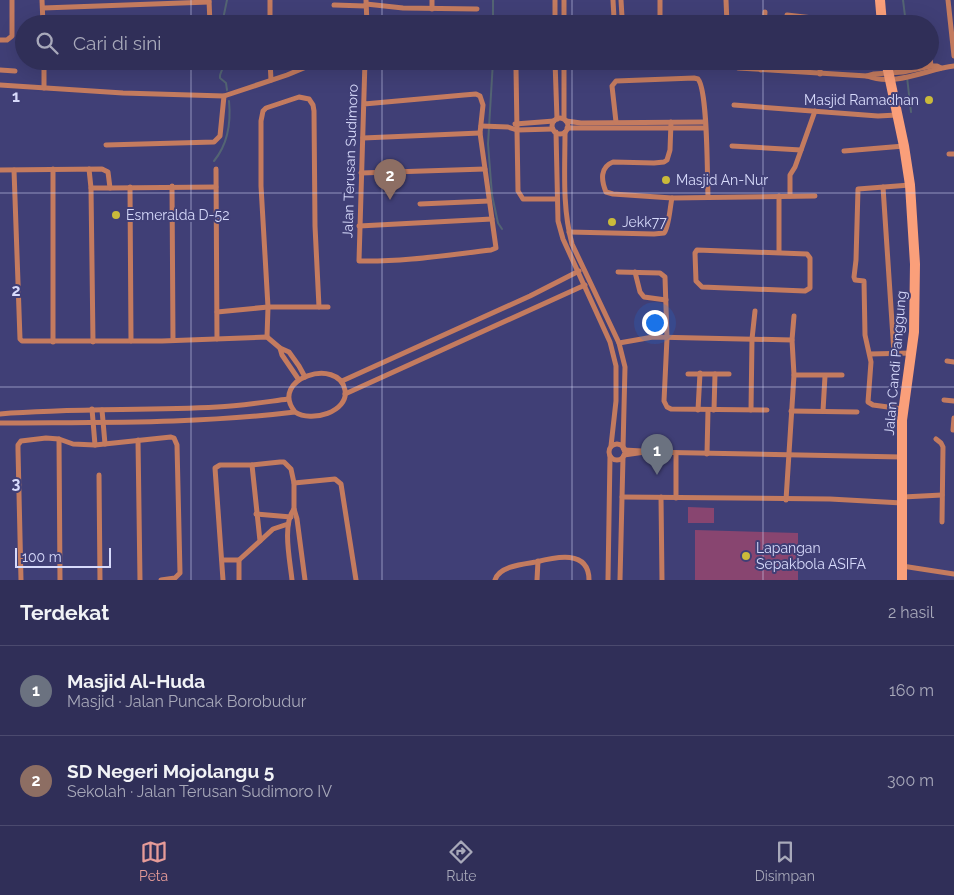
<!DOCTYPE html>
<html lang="id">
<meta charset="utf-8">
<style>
body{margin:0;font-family:Raleway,sans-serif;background:#38375e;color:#f1f3f6}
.scale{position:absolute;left:15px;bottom:12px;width:96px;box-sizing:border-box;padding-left:5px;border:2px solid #d7dafb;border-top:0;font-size:14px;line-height:18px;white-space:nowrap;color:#d7dafb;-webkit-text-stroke:4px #403f76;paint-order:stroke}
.you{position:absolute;left:654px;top:322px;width:18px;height:18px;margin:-12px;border:4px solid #fff;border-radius:50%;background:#1a73e8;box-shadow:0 0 0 8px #1a73e833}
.badge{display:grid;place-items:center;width:32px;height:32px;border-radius:50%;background:#e69b98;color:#fff;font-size:16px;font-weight:700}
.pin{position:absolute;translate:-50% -41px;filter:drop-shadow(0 1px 2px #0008)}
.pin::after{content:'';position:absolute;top:26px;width:18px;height:15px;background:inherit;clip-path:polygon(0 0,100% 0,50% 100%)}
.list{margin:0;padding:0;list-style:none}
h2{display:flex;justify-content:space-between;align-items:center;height:65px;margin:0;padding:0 20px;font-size:21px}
h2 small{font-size:16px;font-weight:400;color:#a8a9ba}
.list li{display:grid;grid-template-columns:32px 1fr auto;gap:15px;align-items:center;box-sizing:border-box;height:90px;padding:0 20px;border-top:1px solid #4b4a6e}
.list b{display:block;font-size:19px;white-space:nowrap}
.list p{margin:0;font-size:16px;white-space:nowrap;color:#a8a9ba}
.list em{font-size:16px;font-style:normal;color:#a8a9ba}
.icon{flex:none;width:28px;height:28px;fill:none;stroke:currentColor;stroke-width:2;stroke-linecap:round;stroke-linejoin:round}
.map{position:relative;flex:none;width:954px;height:580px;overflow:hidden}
.search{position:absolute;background:#302f58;box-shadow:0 5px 20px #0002;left:15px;right:15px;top:15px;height:55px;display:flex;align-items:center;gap:12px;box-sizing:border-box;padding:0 18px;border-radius:28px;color:#a8a9ba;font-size:19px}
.sheet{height:245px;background:#302f58}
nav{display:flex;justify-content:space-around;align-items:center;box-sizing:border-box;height:70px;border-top:1px solid #4b4a6e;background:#302f58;font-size:14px;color:#a8a9ba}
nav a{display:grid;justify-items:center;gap:2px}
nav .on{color:#e69b98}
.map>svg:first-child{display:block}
.green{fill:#884570}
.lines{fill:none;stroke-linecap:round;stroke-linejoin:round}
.stream{stroke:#536473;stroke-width:2}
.street{stroke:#c47b5f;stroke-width:5}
.secondary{stroke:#fa9f7a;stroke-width:10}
.grid{fill:none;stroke:#d7dafb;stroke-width:1;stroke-opacity:0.55}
.poi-dot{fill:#caba3a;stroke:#403f76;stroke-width:2}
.labels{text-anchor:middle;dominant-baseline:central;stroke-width:4;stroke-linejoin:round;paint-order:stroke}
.poi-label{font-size:14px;fill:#d7dafb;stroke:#403f76;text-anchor:start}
.street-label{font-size:14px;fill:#d7dafb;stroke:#403f76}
.grid-label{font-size:16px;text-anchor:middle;font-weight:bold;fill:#d7dafb;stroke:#403f76;stroke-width:4;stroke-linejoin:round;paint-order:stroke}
</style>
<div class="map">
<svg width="954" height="580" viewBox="0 0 954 580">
<rect width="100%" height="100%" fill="#403f76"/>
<!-- green -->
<g class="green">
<path d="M688,507L714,508V523H688Z"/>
<path d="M695,530L798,533V580H695Z"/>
</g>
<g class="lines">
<!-- stream -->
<g class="stream">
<path d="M493,0V24"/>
<path d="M903,0L906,24"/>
<path d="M222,24L227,0"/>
<path d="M224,61C225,68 219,72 220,78L226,83L227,90"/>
<path d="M493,61L488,144L492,195L498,223L502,229"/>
<path d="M907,70L908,61"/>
<path d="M907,77L911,112"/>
<path d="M214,161C228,144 231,122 229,101"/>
</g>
<!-- street -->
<g class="street">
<path d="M42,0L43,24"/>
<path d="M209,0L210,24"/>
<path d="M366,0L367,24"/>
<path d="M432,0V9"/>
<path d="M555,0V24"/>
<path d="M564,0V24"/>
<path d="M613,0L614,18L620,19L622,17L621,0"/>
<path d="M660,0V24"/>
<path d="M726,0L727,24"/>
<path d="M948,0L954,56"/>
<path d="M366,4L403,8L477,9"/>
<path d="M334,5L365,6"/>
<path d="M43,8L209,2"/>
<path d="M787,15L813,18L817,24"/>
<path d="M270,24V0"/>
<path d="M764,24L765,12"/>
<path d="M0,40H7L12,36V0"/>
<path d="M930,58L931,66"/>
<path d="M270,61L271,80"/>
<path d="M522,61L518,64L516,69L518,191L523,199H557"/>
<path d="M555,61L557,119"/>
<path d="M730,61L733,66L738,68L867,76C895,87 927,69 954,66"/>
<path d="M820,61V74"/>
<path d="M210,64V61"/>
<path d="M0,70L15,71"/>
<path d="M761,70V61"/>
<path d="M867,76L874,74L903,72L931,66H937L941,68"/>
<path d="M0,85L123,93L224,96L287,75L311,65L330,61"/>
<path d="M44,88V61"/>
<path d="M364,104L464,95L476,94L480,96L483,105L480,133L496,248L491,250C447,255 403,262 359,261L365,61"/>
<path d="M734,105L878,116L897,115"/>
<circle cx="560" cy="126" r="8"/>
<path d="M564,119V61"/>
<path d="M566,121L581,123L705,122"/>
<path d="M616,122L612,86L616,81L694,78L698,79C708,91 707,175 708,196"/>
<path d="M671,122L670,150L667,160L664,162L654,163L613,162C600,167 601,180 606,192L613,194L672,198L815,196"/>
<path d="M515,124L554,121"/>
<path d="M481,126L508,127L517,130L553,129"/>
<path d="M567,128H705"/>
<path d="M556,132L558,221L563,239L610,342L616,366V401L611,446"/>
<path d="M565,132C565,169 562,207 572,244L619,343L625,367L623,448"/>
<path d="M363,138L480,133"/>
<path d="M106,145L214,142L220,136L224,96"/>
<path d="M732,146L801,150"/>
<path d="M844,151L904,146"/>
<path d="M949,154H954"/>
<path d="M89,169L91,188L93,342"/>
<path d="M216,169L217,339"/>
<path d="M0,170L102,169L108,172L110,188L216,187"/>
<path d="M14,170L20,339L22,341H162L267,337L280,348L289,352L299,366L305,377"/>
<path d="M361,173L485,169"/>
<path d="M172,186L173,340"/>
<path d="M130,187L131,341"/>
<path d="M883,187L894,353"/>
<path d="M91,188H110"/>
<path d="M779,196V252"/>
<path d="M790,196V175L795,167L815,111"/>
<path d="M420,204L489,201"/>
<path d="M359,226L492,219"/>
<path d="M569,232L654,234L664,233C669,228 670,206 672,198"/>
<path d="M697,250L807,254L810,258V288L805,291L702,287L696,281L695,253Z"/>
<path d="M618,272L660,273L665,277L667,338L664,401L667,407L671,409L767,410"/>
<path d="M635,272L640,292L644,297L666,300"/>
<path d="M217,312L268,307H328"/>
<path d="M267,337L268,307L261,186V121L263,111L266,108L299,97L309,99L313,105L314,111L315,226L319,307"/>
<path d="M792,340L794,316"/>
<path d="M53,342V169"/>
<path d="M619,343L653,337L792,340L794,375L786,500"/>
<path d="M280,348L282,355L299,380"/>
<path d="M870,354L912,353"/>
<path d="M947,361L954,362"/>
<path d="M688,374H729"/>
<path d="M794,375H842"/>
<path d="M342,381L530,296L579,271"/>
<path d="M345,394L585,285"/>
<path d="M944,400L954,401"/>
<path d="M92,409L95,445"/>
<path d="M903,409L873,405L868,402L871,362L865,335L864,281L855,280L854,277L856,260L858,189L910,185"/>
<path d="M102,410L105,444"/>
<path d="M698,410L700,373"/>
<path d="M714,410L715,374"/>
<path d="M751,410L752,339L755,311"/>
<path d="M791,411L857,412"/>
<path d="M823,411L825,376"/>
<path d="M0,414C72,408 144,411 217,407C241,406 265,402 288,399"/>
<path d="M0,423C98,422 197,424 295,412C311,423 349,412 345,390C339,357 268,378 295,412"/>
<path d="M953,430L954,418"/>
<path d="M59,439L60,580"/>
<path d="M936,439L941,443L943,447L942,522"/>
<path d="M138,440L140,580"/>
<circle cx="617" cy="452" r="8"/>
<path d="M624,450L642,451"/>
<path d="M707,454L708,410"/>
<path d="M624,455L645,452L902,457"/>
<path d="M99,475L100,580"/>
<path d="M294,483L335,479L341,484L356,580"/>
<path d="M622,497L830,499L902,503"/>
<path d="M661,497L662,580"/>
<path d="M903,497L942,495"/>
<path d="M676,498V453"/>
<path d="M256,514L291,517"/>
<path d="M260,541L273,529L288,524"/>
<path d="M222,560H239L260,541L252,465"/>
<path d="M902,566L954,574"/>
<path d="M21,580L18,450V445L21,441L46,438L59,439L73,444L95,445L171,437L174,438L177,445L180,573L175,578L161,580"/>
<path d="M223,580L215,468L220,465H252L280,462H284L291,469L294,483V509L297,519L305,580"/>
<path d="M239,580V560"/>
<path d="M292,580C290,560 282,525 294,509"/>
<path d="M495,580C499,566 524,564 536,562C555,557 589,549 589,580"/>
<path d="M537,580L538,561"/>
<path d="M608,580L610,456"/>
<path d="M620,580L623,457"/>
</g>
<!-- secondary -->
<g class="secondary">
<path d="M880,0L882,24"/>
<path d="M886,61L904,146L910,185L915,264L914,332L902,420V580"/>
</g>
</g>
<!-- grid -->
<path class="grid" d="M191,0V24M382,0V24M572,0V24M763,0V24M191,61V580M382,61V580M572,61V580M763,61V580M0,193H954M0,387H954"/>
<!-- markers -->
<g class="poi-dot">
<circle cx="929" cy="100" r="5"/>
<circle cx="666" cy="180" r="5"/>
<circle cx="116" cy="215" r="5"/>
<circle cx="612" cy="222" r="5"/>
<circle cx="746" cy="556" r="5"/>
</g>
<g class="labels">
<!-- poi labels -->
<g class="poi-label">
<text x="919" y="100" text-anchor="end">Masjid Ramadhan</text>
<text x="676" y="180">Masjid An-Nur</text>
<text x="126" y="215">Esmeralda D-52</text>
<text x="622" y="222">Jekk77</text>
<text x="756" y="548">Lapangan<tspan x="756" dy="16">Sepakbola ASIFA</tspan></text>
</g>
<!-- street labels -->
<g class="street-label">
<text transform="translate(350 161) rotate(-88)">Jalan Terusan Sudimoro</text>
<text transform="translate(895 363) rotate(-85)">Jalan Candi Panggung</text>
</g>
</g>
<g class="grid-label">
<text x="16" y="102">1</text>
<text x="16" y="296">2</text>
<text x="16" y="489">3</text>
</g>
</svg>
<div class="scale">100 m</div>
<div class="you"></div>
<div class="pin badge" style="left:657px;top:475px;background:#6b7280">1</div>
<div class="pin badge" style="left:390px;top:200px;background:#8d6e63">2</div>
<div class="search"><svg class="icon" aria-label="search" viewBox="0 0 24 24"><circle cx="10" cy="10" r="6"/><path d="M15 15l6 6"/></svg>Cari di sini</div>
</div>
<section class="sheet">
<h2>Terdekat<small>2 hasil</small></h2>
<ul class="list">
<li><span class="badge" style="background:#6b7280">1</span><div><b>Masjid Al-Huda</b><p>Masjid · Jalan Puncak Borobudur</p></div><em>160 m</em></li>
<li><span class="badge" style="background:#8d6e63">2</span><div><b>SD Negeri Mojolangu 5</b><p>Sekolah · Jalan Terusan Sudimoro IV</p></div><em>300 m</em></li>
</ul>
</section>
<nav>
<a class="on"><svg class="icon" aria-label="map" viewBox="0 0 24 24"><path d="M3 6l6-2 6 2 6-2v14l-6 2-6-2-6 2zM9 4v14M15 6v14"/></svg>Peta</a>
<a><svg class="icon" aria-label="directions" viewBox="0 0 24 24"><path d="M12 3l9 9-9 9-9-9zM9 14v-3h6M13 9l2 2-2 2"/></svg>Rute</a>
<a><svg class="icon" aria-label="saved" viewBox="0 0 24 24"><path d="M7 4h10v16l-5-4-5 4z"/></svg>Disimpan</a>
</nav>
